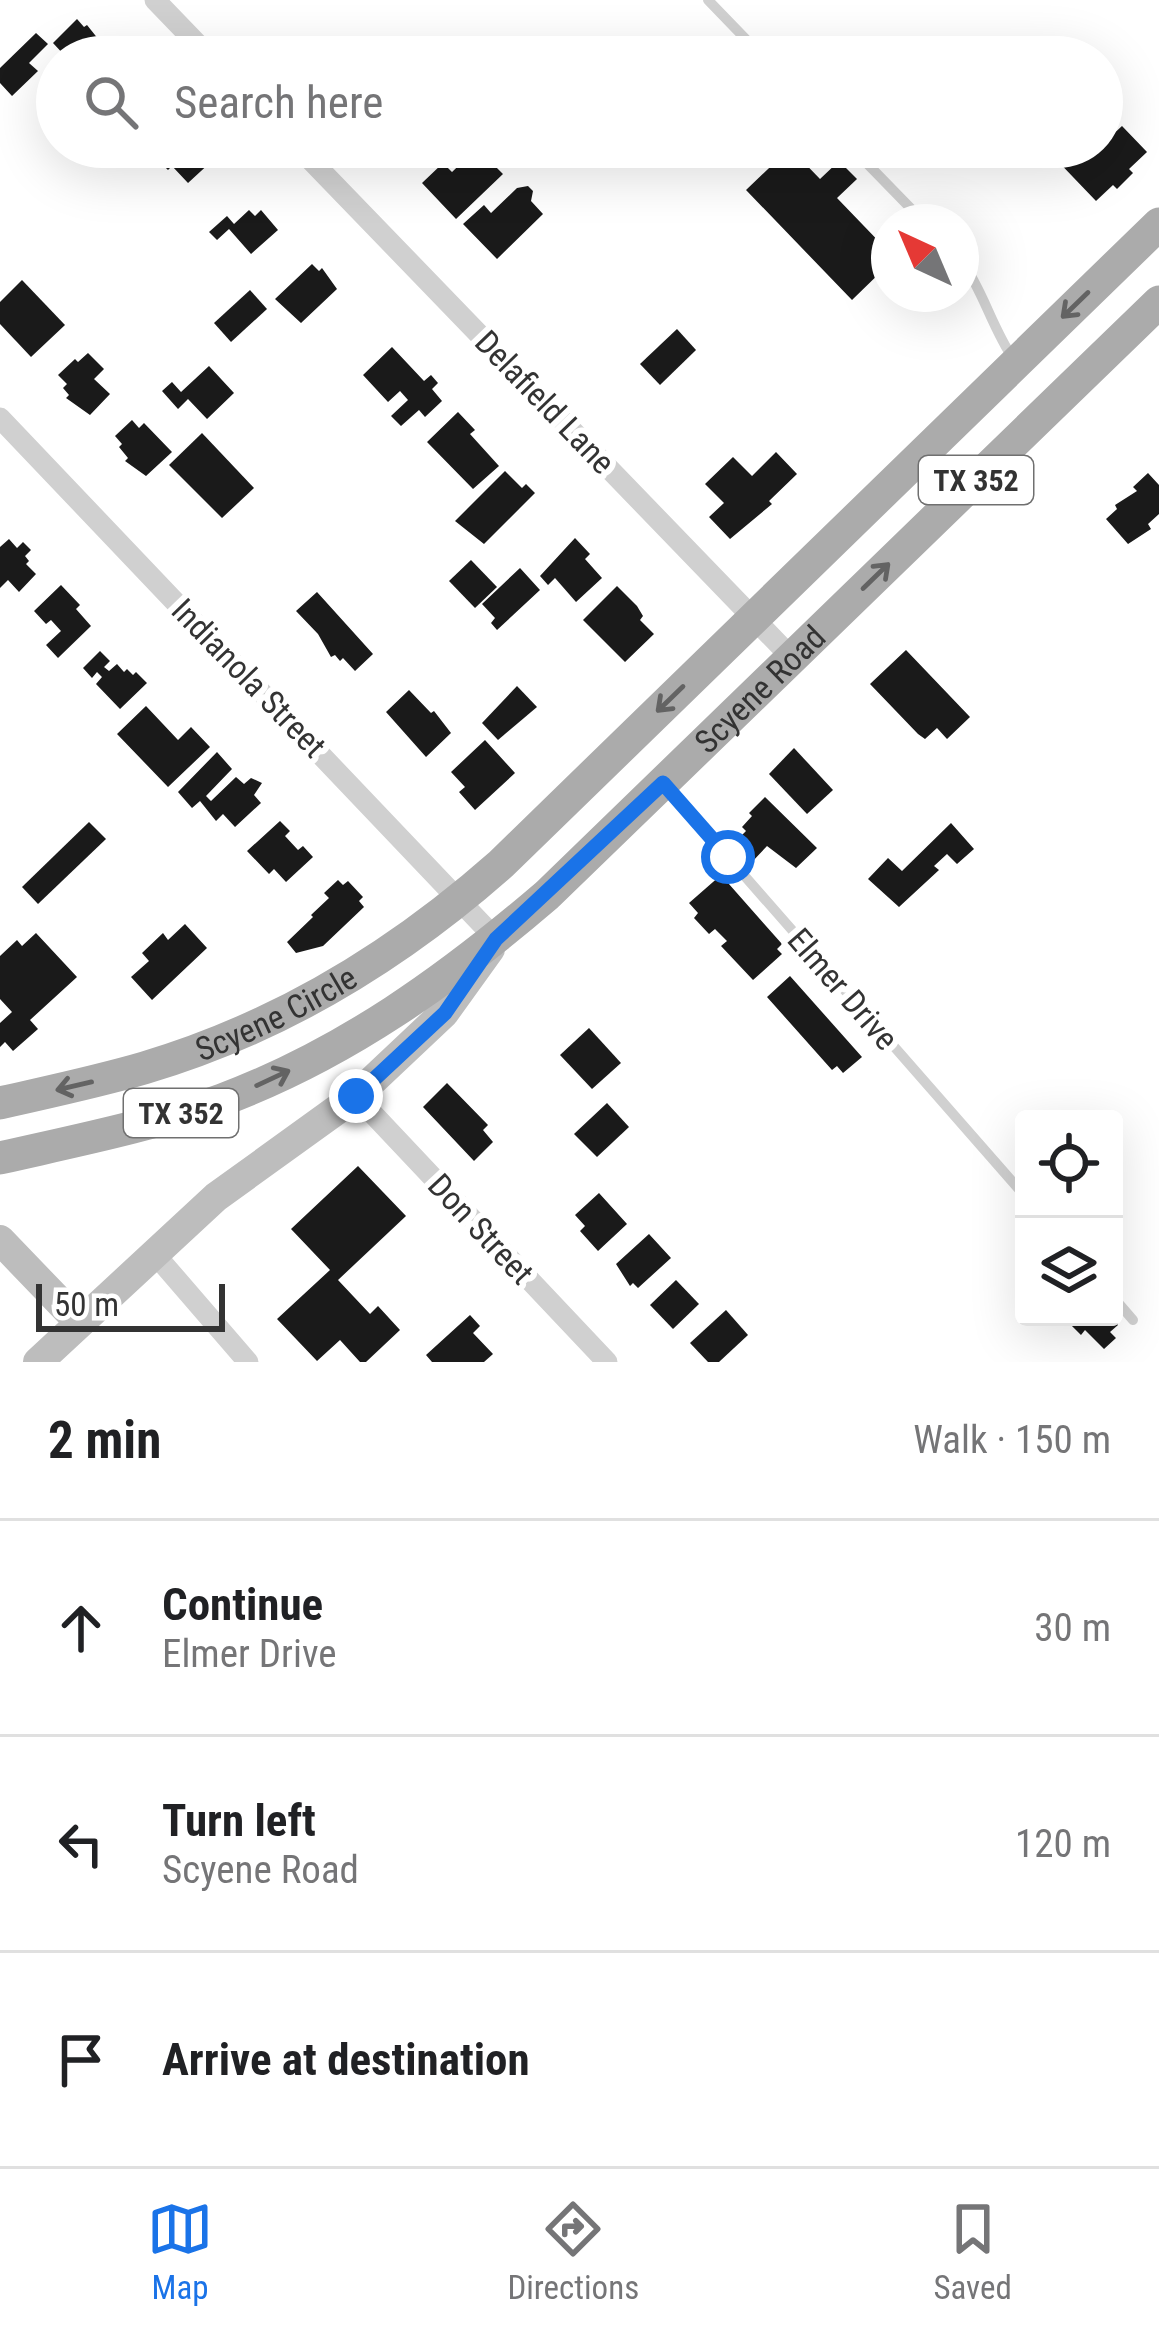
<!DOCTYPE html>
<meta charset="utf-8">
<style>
body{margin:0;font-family:"Roboto Condensed",sans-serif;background:#f6f6f6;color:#202124}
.controls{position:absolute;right:36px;bottom:36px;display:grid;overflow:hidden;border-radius:12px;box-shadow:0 12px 48px #0002}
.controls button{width:108px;height:108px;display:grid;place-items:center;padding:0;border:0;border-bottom:3px solid #e0e0e0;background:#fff;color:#202124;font:60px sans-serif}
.compass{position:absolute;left:871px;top:204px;width:108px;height:108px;border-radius:50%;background:#fff;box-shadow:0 12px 48px #0002;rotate:316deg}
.scale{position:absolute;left:36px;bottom:30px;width:189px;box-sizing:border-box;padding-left:12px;border:6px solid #333;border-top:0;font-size:33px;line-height:42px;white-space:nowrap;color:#333;-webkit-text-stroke:9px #fff;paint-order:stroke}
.stop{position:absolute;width:36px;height:36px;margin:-27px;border:9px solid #1a73e8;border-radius:50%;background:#fff}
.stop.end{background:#1a73e8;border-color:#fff;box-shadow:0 3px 12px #0008}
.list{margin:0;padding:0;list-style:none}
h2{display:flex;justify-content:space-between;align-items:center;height:156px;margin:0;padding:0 48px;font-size:51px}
h2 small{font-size:39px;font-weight:400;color:#757577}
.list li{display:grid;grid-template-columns:78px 1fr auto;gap:36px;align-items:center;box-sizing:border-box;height:216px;padding:0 48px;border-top:3px solid #e0e0e0}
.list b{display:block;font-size:45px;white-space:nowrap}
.list p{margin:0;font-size:39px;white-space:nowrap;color:#757577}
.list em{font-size:39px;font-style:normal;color:#757577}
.icon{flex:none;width:66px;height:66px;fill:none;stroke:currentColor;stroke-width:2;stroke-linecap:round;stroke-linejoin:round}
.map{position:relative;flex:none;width:1159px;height:1362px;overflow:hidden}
.search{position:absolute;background:#fff;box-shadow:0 12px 48px #0002;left:36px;right:36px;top:36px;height:132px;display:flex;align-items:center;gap:30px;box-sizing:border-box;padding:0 42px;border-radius:66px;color:#757577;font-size:45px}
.sheet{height:804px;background:#fff}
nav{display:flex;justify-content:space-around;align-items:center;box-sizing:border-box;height:168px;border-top:3px solid #e0e0e0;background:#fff;font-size:33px;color:#757577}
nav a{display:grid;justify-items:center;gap:6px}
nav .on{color:#1a73e8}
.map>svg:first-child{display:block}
.building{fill:#1a1a1a}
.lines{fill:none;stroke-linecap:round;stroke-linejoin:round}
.lane{stroke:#d0d0d0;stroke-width:10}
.street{stroke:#d0d0d0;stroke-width:21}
.secondary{stroke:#bdbdbd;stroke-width:30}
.primary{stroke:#ababab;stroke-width:33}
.oneway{stroke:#636363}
.route{stroke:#1a73e8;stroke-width:15}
.labels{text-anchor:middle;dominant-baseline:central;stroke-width:12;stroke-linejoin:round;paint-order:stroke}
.shield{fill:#fff;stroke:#707070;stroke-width:3}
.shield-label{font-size:30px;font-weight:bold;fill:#333}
.street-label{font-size:33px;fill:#333;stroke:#fff}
</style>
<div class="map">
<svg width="1159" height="1362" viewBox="0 0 1159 1362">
<rect width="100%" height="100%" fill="#fff"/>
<!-- building -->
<g class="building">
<path d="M77,19L84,27L87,25L103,45L90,57H66L53,43Z"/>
<path d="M36,33L48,44L29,63L38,71L12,96L0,83V68Z"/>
<path d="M1122,126L1147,152L1129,169L1133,173L1117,189L1113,185L1096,201L1050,153L1056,147H1084L1091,155Z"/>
<path d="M176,147H206L213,160L188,183L172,166L168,170L163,165L166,161L164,158Z"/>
<path d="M478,147L493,151L490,161L503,174L456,219L422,183L443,163L452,172Z"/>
<path d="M790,148L820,179L839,161L857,179L837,198L889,252V264L852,300L746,190Z"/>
<path d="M528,186L533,191L531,201L543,214L497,259L463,224L484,205L491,213L517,188Z"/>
<path d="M249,210L255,216L261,210L278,230L251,254L229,229L217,240L209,232L227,216L234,224Z"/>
<path d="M312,264L319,271L322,268L337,289L301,323L275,299Z"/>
<path d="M22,280L65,325L31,357L0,324V302Z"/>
<path d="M250,290L267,309L231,342L214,323Z"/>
<path d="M677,329L696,350L660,385L640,364Z"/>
<path d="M392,347L424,381L431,375L438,383L432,389L442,401L425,417L419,410L401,426L391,416L408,400L400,391L388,402L363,375Z"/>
<path d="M88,353L104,369L94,379L110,394L90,415L66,398L69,395L63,388L67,384L58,375L75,359L78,362Z"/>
<path d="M209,366L234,393L207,419L188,399L178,409L162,391L172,382L181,392Z"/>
<path d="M458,412L475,430L470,434L499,466L473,489L427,442Z"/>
<path d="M132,420L139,428L144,423L172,452L146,476L125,461L128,458L119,447L122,444L115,436Z"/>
<path d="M202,433L254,488L222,518L169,465Z"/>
<path d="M776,452L797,474L769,501L772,504L730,539L709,517L724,503L705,484L733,457L752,476Z"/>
<path d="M505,471L522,488L526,484L535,493L484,544L455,521Z"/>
<path d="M1148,473L1159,485V514L1148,524L1151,529L1128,544L1106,519L1117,509L1115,505L1137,491L1133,487Z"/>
<path d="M575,538L590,554L585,559L602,578L576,602L555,578L548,585L540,576Z"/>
<path d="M9,539L17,548L23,542L31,550L25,556L29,561L26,564L36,574L19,592L8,580L0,588V547Z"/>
<path d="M471,560L497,587L475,608L449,581Z"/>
<path d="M520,568L540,590L497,630L491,623L495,618L482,604Z"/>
<path d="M61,585L80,605L76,609L91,626L58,658L46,645L61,631L51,620L46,624L34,611Z"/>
<path d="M617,586L637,606L643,616L640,620L654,634L625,662L583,620Z"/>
<path d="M317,592L373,654L355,671L343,658L340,661L335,655L331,657L318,634L296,611Z"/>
<path d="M906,650L970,717L947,739L937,728L925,739L918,734L870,684Z"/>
<path d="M100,651L110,661L104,667L109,671L117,664L124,672L127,669L133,675L136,672L147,683L120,709L96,684L102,677L97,672L92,678L83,668Z"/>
<path d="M517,686L537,707L498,740L482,723Z"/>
<path d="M409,690L431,713L434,711L451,733L426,757L386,712Z"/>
<path d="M146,706L178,740L191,727L210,747L168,787L117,734Z"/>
<path d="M485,740L515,773L475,810L459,792L465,787L451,772Z"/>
<path d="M794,748L833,790L807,814L769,774Z"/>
<path d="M217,752L232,769L206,796L211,801L236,777L244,784L251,778L262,783L254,795L261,803L235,827L223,814L216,821L200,801L192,808L178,792Z"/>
<path d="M765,797L817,848L796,868L767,846L752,862L734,843L746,831L742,827L752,816L749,813Z"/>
<path d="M280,821L290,831L285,836L298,850L303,846L313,857L286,882L274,869L269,874L247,851Z"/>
<path d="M89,822L106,839L38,904L22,887Z"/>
<path d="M951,823L974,849L957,864L947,854L934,866L939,870L899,907L868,879L888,858L902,871Z"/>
<path d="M721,875L782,944L777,949L782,954L753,980L721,946L727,941L715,929L709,934L694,918L698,913L689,903Z"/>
<path d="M338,880L343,885L348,881L363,897L359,901L364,907L323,946L296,953L287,942L313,917L311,915L329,898L324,893Z"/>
<path d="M185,924L207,948L152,1000L131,977L149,961L142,953L163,933L168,940Z"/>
<path d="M36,933L77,977L30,1020L38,1029L13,1051L5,1042L0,1047V1023L12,1012L0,999V956L17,940L22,946Z"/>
<path d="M790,976L862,1057L843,1073L837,1066L832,1070L767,997Z"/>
<path d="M589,1028L621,1063L592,1089L560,1055Z"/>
<path d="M447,1083L488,1125L483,1130L493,1142L474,1161L423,1107Z"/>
<path d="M607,1103L629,1127L597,1157L574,1134Z"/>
<path d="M358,1166L406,1216L338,1280L370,1314L378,1306L400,1330L366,1362H360L340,1340L317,1361L277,1319L330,1270L291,1229Z"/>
<path d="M599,1193L627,1224L598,1251L580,1231L585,1226L575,1215Z"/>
<path d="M649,1234L671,1258L638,1288L633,1283L630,1286L616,1264Z"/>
<path d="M676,1280L699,1304L673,1329L650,1305Z"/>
<path d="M726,1310L748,1335L719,1362H708L690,1343Z"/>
<path d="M470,1315L480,1326L473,1333L493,1354L484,1362H432L426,1355Z"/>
<path d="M1072,1317H1110L1118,1325L1110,1332L1116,1338L1104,1349L1085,1330L1081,1335L1071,1325L1075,1320Z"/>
</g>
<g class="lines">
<!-- lane -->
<g class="lane">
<path d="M708,0L763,57"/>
<path d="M851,147L924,222"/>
<path d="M961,260C983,290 992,328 1014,360"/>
<path d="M665,785L1024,1195"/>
<path d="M1114,1298L1133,1320"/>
</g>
<!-- street -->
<g class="street">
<path d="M155,0L210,57"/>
<path d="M298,147L792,658"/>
<path d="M0,418L496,939"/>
<path d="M356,1096L607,1362"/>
<path d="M153,1252L248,1362"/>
</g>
<!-- secondary -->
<g class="secondary">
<path d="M0,1240L79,1322"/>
<path d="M38,1362L216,1197L356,1096L444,1013L490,949"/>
</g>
<!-- primary -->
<g class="primary">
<path id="s1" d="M0,1103C48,1092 96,1082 144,1068C279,1028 397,956 501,864L1159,224"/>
<path id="s2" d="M0,1158C74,1141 151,1126 222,1100C345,1054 449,979 547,895L1159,302"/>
</g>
</g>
<!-- one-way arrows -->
<defs><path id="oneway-shaft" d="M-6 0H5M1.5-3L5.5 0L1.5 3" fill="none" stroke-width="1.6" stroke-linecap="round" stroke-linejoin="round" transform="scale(3)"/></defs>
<g class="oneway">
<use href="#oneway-shaft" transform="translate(1075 305) rotate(136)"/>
<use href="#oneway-shaft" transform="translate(876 576) rotate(-44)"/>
<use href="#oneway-shaft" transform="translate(670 699) rotate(136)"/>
<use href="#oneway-shaft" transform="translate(273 1078) rotate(-25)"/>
<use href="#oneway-shaft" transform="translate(74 1086) rotate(167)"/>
</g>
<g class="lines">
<!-- route -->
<path class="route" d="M356,1096L445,1013L496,939L663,783L728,857"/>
</g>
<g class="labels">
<!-- shield labels -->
<g class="shield">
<rect x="919" y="456" width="114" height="48" rx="9"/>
<rect x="124" y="1089" width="114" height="48" rx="9"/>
</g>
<g class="shield-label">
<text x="976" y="480">TX 352</text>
<text x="181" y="1113">TX 352</text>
</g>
<!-- street labels -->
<g class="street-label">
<text transform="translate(545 402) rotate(46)">Delafield Lane</text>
<text transform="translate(249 678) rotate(46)">Indianola Street</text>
<text stroke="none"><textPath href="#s2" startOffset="912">Scyene Road</textPath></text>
<text transform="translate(843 989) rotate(49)">Elmer Drive</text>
<text stroke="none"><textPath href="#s1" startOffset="291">Scyene Circle</textPath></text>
<text transform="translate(481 1229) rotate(47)">Don Street</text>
</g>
</g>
</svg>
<div class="controls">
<button><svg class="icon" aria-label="locate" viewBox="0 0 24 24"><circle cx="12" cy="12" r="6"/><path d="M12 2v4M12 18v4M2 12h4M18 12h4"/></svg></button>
<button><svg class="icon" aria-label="layers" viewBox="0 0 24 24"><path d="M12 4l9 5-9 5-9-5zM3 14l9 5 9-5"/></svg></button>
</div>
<svg class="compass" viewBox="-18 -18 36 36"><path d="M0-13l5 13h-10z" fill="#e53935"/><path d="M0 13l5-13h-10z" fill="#757577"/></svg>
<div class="scale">50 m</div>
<div class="stop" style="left:728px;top:857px"></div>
<div class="stop end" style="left:356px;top:1096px"></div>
<div class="search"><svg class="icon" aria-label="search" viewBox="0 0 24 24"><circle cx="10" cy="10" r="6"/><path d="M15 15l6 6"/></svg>Search here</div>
</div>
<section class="sheet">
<h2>2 min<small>Walk · 150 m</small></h2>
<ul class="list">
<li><svg class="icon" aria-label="ahead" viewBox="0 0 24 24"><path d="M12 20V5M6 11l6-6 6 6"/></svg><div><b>Continue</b><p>Elmer Drive</p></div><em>30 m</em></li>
<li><svg class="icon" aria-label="left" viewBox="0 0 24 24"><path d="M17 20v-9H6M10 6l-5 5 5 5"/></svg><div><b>Turn left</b><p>Scyene Road</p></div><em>120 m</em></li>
<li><svg class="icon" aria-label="arrive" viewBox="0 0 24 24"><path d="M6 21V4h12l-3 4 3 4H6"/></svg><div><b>Arrive at destination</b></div></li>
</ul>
</section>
<nav>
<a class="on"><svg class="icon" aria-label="map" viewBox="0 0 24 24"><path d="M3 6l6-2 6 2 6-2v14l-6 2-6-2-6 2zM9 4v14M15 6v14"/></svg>Map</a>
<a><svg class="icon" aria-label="directions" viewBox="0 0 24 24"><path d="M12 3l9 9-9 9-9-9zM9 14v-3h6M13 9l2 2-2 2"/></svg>Directions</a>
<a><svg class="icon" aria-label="saved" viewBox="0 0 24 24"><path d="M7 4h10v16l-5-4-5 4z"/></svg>Saved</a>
</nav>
